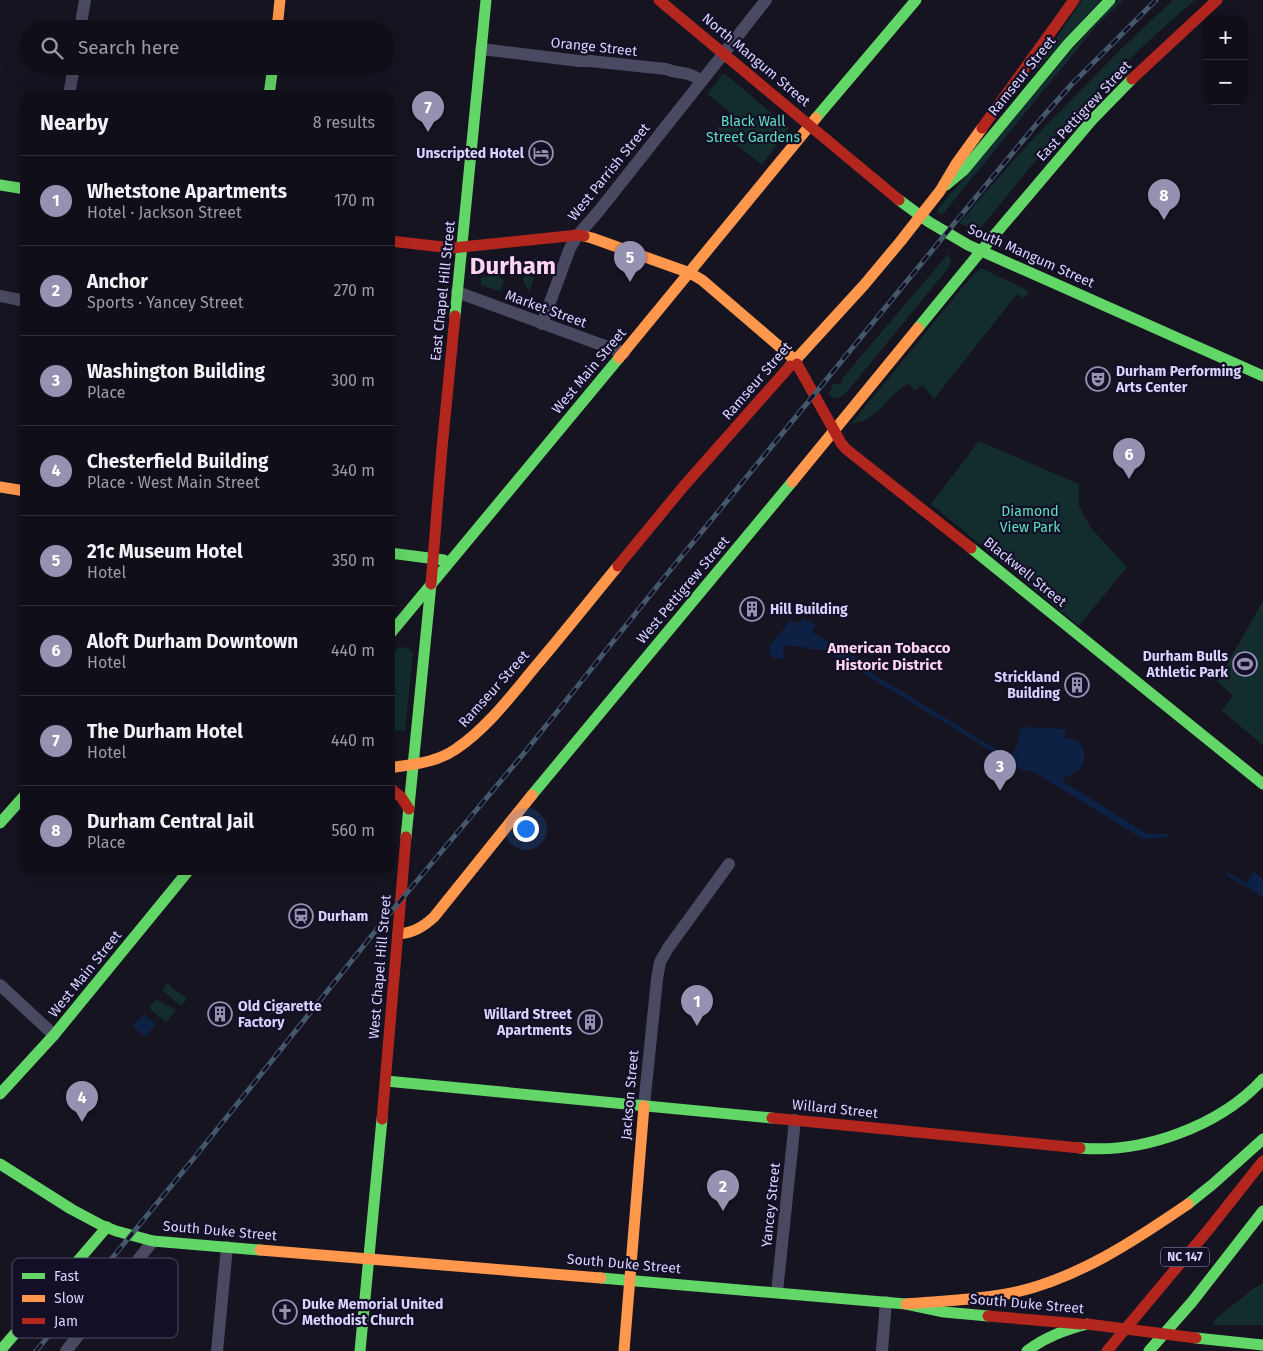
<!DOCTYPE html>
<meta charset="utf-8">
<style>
body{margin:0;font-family:"Fira Sans",sans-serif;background:#191822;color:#f1f3f6}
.controls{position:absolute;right:15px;top:15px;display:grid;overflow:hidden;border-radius:10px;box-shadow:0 5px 20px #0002}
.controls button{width:45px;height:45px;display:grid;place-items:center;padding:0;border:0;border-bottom:1px solid #302f38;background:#100f19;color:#f1f3f6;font:25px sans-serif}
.you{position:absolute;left:525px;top:828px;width:18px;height:18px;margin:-12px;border:4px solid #fff;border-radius:50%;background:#1a73e8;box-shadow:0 0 0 8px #1a73e833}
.badge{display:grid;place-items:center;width:32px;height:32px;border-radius:50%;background:#9591b1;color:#fff;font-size:16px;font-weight:700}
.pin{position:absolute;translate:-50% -41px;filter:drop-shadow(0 1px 2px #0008)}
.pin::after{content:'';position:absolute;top:26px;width:18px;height:15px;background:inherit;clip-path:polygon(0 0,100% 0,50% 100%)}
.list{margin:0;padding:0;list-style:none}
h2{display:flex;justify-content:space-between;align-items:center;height:65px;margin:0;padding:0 20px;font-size:21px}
h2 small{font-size:16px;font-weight:400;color:#9c9ca2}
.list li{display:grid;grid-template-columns:32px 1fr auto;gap:15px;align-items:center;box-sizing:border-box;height:90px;padding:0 20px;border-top:1px solid #302f38}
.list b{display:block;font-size:19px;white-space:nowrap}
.list p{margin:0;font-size:16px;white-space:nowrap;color:#9c9ca2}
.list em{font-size:16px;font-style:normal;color:#9c9ca2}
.icon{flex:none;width:28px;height:28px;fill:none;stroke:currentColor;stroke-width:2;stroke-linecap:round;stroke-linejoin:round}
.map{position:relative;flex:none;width:1263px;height:1351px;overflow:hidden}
.search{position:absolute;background:#100f19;box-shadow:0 5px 20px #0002;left:20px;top:20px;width:375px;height:55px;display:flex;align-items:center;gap:12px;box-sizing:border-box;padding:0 18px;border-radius:28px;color:#9c9ca2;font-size:19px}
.panel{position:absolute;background:#100f19;box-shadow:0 5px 20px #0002;left:20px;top:90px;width:375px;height:785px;border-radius:15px}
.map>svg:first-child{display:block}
.green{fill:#132c2d}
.water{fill:#0d2144}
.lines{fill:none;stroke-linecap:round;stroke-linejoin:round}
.street{stroke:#4a4962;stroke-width:12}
.fast{stroke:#63d668;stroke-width:11}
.slow{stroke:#ff974d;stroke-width:11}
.jam{stroke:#b3261e;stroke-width:11}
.rail-casing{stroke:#43596b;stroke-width:5}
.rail{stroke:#130f26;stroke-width:3;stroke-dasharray:9;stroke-linecap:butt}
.jam-bridge{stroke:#b3261e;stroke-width:11}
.labels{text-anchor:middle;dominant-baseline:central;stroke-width:4.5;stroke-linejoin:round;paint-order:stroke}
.shield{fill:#130f26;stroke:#9e99be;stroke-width:1}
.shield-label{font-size:12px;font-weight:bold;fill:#d9d4ff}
.street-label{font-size:14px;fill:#d9d4ff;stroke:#130f26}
.park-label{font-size:14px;fill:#5fe0c0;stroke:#130f26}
.poi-label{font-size:14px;font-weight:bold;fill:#d9d4ff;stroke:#130f26;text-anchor:start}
.neighbourhood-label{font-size:15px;font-weight:bold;fill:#ffd6f0;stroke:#130f26}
.town-label{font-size:24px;font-weight:bold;fill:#ffd6f0;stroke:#130f26}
.key{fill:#130f26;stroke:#4e4a67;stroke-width:1}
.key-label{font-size:14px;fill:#d9d4ff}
</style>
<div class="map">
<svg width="1263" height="1351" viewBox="0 0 1263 1351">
<rect width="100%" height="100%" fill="#161421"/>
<!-- green -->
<g class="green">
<path d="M1082,0H1101L1031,76Z"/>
<path d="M1119,0H1123L1097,25L942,215L938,212V209L1068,54L1106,12Z"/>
<path d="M1173,0H1195C1155,34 1117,70 1082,108C1045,148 1012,190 978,231L959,223L1029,143L1122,48Z"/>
<path d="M724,73L789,128L762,165L717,129L730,112L707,94Z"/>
<path d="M948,254C953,261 950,266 945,272L846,393C840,399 833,400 828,393L831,391L832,385L835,384H841L843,378L857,361Z"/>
<path d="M537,257L541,261L537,271L529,269L528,262Z"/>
<path d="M981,268L1029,291L1026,296L1023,298L1017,294L934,399L922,385L915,391L909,384H907C885,398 879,420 851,424L961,289L974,274Z"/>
<path d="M498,273L500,278L504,280L500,291L481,285V278Z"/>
<path d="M526,275L534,278L530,290L527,289L523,279Z"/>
<path d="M979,441L1079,484V506L1091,528L1127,567L1079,626L931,504Z"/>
<path d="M1263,601V745L1222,711L1233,695L1217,682Z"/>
<path d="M399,647L408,648L413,653L405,731L396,730L397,733L390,727V656Z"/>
<path d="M167,983L187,999L181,1006L162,990Z"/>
<path d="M156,999L176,1010L166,1022L149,1008Z"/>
<path d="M1263,1283V1325H1213L1214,1320L1253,1289Z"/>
</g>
<!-- water -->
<g class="water">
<path d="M803,618L816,625L812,632L862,661L870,668L869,671L1010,758L1017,745L1021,727L1065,729V737C1092,740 1091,771 1064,777V782L1146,833L1168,834V837L1143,839L1032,771H1024L825,650L806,649V647L784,646L783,659H775L769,654L770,645L791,620L798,624Z"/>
<path d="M1228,872L1246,883L1254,872L1263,879V897L1226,875Z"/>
<path d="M144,1015L156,1024L145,1037L132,1026Z"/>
</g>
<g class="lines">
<!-- street -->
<g class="street">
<path d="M80,29L85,0"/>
<path d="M481,49L579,61H590L666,69C680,75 687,70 701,81"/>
<path d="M69,95L74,66"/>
<path d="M457,292L624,353"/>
<path d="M0,296L25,301"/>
<path d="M542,324L570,248L578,235L598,212L766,0"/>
<path d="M0,985L54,1035"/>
<path d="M644,1106L657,979L660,962L668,948L729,864"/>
<path d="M777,1292L795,1120"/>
<path d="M66,1351L153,1241"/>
<path d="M217,1351L227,1247"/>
<path d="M882,1351L886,1302"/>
</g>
<!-- fast -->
<g class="fast">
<path d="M269,95L273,66"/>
<path d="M816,118L916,0"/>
<path d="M0,185L25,189"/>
<path d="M946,185L964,170L1068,44L1110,0"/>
<path d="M899,200L929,222L968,245L1263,376"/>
<path d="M455,316L486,0"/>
<path d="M918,328L981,251L1092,120L1132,79"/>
<path d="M971,548L1263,784"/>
<path d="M390,553L444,560"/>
<path d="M390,634L619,358"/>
<path d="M532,795L792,482"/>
<path d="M0,823L25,795"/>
<path d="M406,837L431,584"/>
<path d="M386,1081L772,1118"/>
<path d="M0,1094L54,1035L189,870"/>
<path d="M1080,1148C1143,1154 1220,1126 1263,1079"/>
<path d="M0,1164L71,1209L101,1225L116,1231L153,1241L260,1250"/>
<path d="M1188,1204L1213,1184L1263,1139"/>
<path d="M601,1278L906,1304L944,1312L988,1316"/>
<path d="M1196,1338L1263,1345"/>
<path d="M0,1351L107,1227"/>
<path d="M360,1351L382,1119"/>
<path d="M1027,1351C1045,1337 1065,1330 1087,1324"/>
<path d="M1149,1351L1192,1302L1263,1211"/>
</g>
<!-- slow -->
<g class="slow">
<path d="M277,29L280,0"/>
<path d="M584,236L592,238L690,273L702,280L795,360L797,364"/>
<path d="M619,358L816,118"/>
<path d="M790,366L864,285L900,242L940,191L956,164L982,128"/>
<path d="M792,482L918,328"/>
<path d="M0,487L25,491"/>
<path d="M390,768C413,764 436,763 456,749C487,728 511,696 535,667C563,634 590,600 618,566"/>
<path d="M398,934C413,933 423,927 434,917L532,795"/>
<path d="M260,1250L601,1278"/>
<path d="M906,1304C941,1301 977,1300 1012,1293C1077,1279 1134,1241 1188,1204"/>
<path d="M624,1351L644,1106"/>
</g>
<!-- jam -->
<g class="jam">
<path d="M659,0L899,200"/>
<path d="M1132,79L1217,0"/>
<path d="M982,128L1074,0"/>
<path d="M390,241L452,248L578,235L584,236"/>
<path d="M797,364L841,443L846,449L971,548"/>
<path d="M618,566L683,487L790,366"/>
<path d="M431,584L442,448L455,316"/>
<path d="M390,788L401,797L409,809"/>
<path d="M772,1118L1080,1148"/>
<path d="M382,1119L406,837"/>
<path d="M988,1316L1081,1324"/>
<path d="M1107,1351L1209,1229L1263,1161"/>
</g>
<!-- rail casing -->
<g class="rail-casing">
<path id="rail" d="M36,1351L190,1163L385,919L525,752L659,584L957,220L1040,120L1071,85L1156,0"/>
</g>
<!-- rail -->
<use href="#rail" class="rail"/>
<!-- jam-bridge -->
<path class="jam-bridge" d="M1087,1324L1196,1338"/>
</g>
<!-- icons -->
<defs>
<g id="hotel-ring" transform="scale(1.25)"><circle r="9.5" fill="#130f26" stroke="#9591b1" stroke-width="1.5"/><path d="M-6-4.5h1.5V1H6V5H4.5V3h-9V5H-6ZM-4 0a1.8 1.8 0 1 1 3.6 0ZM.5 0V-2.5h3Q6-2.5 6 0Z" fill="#9591b1"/></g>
<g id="theatre-ring" transform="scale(1.25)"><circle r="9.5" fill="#130f26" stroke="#9591b1" stroke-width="1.5"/><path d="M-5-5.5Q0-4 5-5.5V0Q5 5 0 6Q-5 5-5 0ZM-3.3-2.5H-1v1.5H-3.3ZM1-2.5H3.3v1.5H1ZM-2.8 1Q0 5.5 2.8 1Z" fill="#9591b1"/></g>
<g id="building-ring" transform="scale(1.25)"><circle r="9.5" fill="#130f26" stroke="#9591b1" stroke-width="1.5"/><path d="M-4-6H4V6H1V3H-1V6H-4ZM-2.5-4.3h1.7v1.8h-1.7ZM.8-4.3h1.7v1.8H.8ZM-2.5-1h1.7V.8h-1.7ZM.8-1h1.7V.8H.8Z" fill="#9591b1"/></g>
<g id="stadium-ring" transform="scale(1.25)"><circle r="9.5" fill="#130f26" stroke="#9591b1" stroke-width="1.5"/><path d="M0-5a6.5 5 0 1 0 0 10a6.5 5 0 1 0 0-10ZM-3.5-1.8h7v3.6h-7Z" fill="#9591b1"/></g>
<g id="station-ring" transform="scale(1.25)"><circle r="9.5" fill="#130f26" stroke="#9591b1" stroke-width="1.5"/><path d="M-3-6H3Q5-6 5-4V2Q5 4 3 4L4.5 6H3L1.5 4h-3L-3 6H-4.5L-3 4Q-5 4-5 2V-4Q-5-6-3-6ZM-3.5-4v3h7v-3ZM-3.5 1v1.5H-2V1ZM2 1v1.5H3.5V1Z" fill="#9591b1"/></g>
<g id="church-ring" transform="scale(1.25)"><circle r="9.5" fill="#130f26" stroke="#9591b1" stroke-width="1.5"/><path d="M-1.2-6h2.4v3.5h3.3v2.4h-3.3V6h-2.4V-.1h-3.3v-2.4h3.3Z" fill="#9591b1"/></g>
</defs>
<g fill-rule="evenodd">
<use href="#hotel-ring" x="541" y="153"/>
<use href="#theatre-ring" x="1098" y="379"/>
<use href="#building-ring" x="752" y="609"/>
<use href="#stadium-ring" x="1245" y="664"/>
<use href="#building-ring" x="1077" y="685"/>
<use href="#station-ring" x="301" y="916"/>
<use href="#building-ring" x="220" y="1014"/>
<use href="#building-ring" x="590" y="1022"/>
<use href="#church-ring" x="285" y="1312"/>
</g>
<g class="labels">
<!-- shield labels -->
<rect class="shield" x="1161" y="1247.5" width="48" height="19" rx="4"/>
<g class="shield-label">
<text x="1185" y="1257">NC 147</text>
</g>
<!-- street labels -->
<g class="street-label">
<text transform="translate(594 47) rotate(6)">Orange Street</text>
<text transform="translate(756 60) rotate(40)">North Mangum Street</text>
<text transform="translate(1022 76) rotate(-51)">Ramseur Street</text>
<text transform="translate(1084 111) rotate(-47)">East Pettigrew Street</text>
<text transform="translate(609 172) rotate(-51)">West Parrish Street</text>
<text transform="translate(1031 256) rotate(24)">South Mangum Street</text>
<text transform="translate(443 291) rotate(-84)">East Chapel Hill Street</text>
<text transform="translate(546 309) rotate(20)">Market Street</text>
<text transform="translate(589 371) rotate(-50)">West Main Street</text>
<text transform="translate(757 381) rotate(-49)">Ramseur Street</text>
<text transform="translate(1025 572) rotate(39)">Blackwell Street</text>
<text transform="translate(683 590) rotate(-50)">West Pettigrew Street</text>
<text transform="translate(494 689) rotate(-48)">Ramseur Street</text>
<text transform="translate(380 967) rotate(-85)">West Chapel Hill Street</text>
<text transform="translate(85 974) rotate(-51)">West Main Street</text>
<text transform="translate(630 1095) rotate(-85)">Jackson Street</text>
<text transform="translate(835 1109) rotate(6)">Willard Street</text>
<text transform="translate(771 1205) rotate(-84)">Yancey Street</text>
<text transform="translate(220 1231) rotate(5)">South Duke Street</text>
<text transform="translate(624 1264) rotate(5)">South Duke Street</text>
<text transform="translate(1027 1304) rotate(5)">South Duke Street</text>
</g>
<!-- park labels -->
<g class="park-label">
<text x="753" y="121">Black Wall<tspan x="753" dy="16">Street Gardens</tspan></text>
<text x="1030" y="511">Diamond<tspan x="1030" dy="16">View Park</tspan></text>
</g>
<!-- poi labels -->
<g class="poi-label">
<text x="524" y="153" text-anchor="end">Unscripted Hotel</text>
<text x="1116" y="371">Durham Performing<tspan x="1116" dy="16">Arts Center</tspan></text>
<text x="770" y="609">Hill Building</text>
<text x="1228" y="656" text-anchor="end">Durham Bulls<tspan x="1228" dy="16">Athletic Park</tspan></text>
<text x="1060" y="677" text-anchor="end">Strickland<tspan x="1060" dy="16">Building</tspan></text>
<text x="318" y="916">Durham</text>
<text x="238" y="1006">Old Cigarette<tspan x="238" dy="16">Factory</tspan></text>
<text x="572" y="1014" text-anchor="end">Willard Street<tspan x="572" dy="16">Apartments</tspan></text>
<text x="302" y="1304">Duke Memorial United<tspan x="302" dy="16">Methodist Church</tspan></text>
</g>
<!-- neighbourhood labels -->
<g class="neighbourhood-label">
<text x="889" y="648">American Tobacco<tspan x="889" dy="17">Historic District</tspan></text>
</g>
<!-- town labels -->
<g class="town-label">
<text x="513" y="266">Durham</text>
</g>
</g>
<!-- legend -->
<rect x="12" y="1258" width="166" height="80" rx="8" class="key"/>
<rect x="22" y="1273" width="23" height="6" fill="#63d668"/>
<rect x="22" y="1295" width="23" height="7" fill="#ff974d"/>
<rect x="22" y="1318" width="23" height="6" fill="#b3261e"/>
<g class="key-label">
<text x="54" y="1281">Fast</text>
<text x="54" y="1303">Slow</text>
<text x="54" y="1326">Jam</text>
</g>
</svg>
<div class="controls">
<button>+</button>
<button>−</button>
</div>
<div class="you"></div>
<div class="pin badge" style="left:697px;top:1026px">1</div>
<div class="pin badge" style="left:723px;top:1211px">2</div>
<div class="pin badge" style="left:1000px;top:791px">3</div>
<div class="pin badge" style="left:82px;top:1122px">4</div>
<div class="pin badge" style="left:630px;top:282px">5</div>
<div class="pin badge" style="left:1129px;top:479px">6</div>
<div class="pin badge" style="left:428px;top:132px">7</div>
<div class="pin badge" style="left:1164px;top:220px">8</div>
<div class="search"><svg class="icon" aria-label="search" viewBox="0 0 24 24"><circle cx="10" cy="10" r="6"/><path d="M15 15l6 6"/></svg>Search here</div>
<section class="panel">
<h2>Nearby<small>8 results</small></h2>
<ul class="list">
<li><span class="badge">1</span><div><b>Whetstone Apartments</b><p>Hotel · Jackson Street</p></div><em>170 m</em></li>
<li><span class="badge">2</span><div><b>Anchor</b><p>Sports · Yancey Street</p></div><em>270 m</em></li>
<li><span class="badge">3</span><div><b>Washington Building</b><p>Place</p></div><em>300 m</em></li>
<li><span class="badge">4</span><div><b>Chesterfield Building</b><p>Place · West Main Street</p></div><em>340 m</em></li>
<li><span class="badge">5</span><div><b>21c Museum Hotel</b><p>Hotel</p></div><em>350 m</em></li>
<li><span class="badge">6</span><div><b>Aloft Durham Downtown</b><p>Hotel</p></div><em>440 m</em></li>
<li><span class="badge">7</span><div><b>The Durham Hotel</b><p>Hotel</p></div><em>440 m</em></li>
<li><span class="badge">8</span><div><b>Durham Central Jail</b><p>Place</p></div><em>560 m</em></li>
</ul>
</section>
</div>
